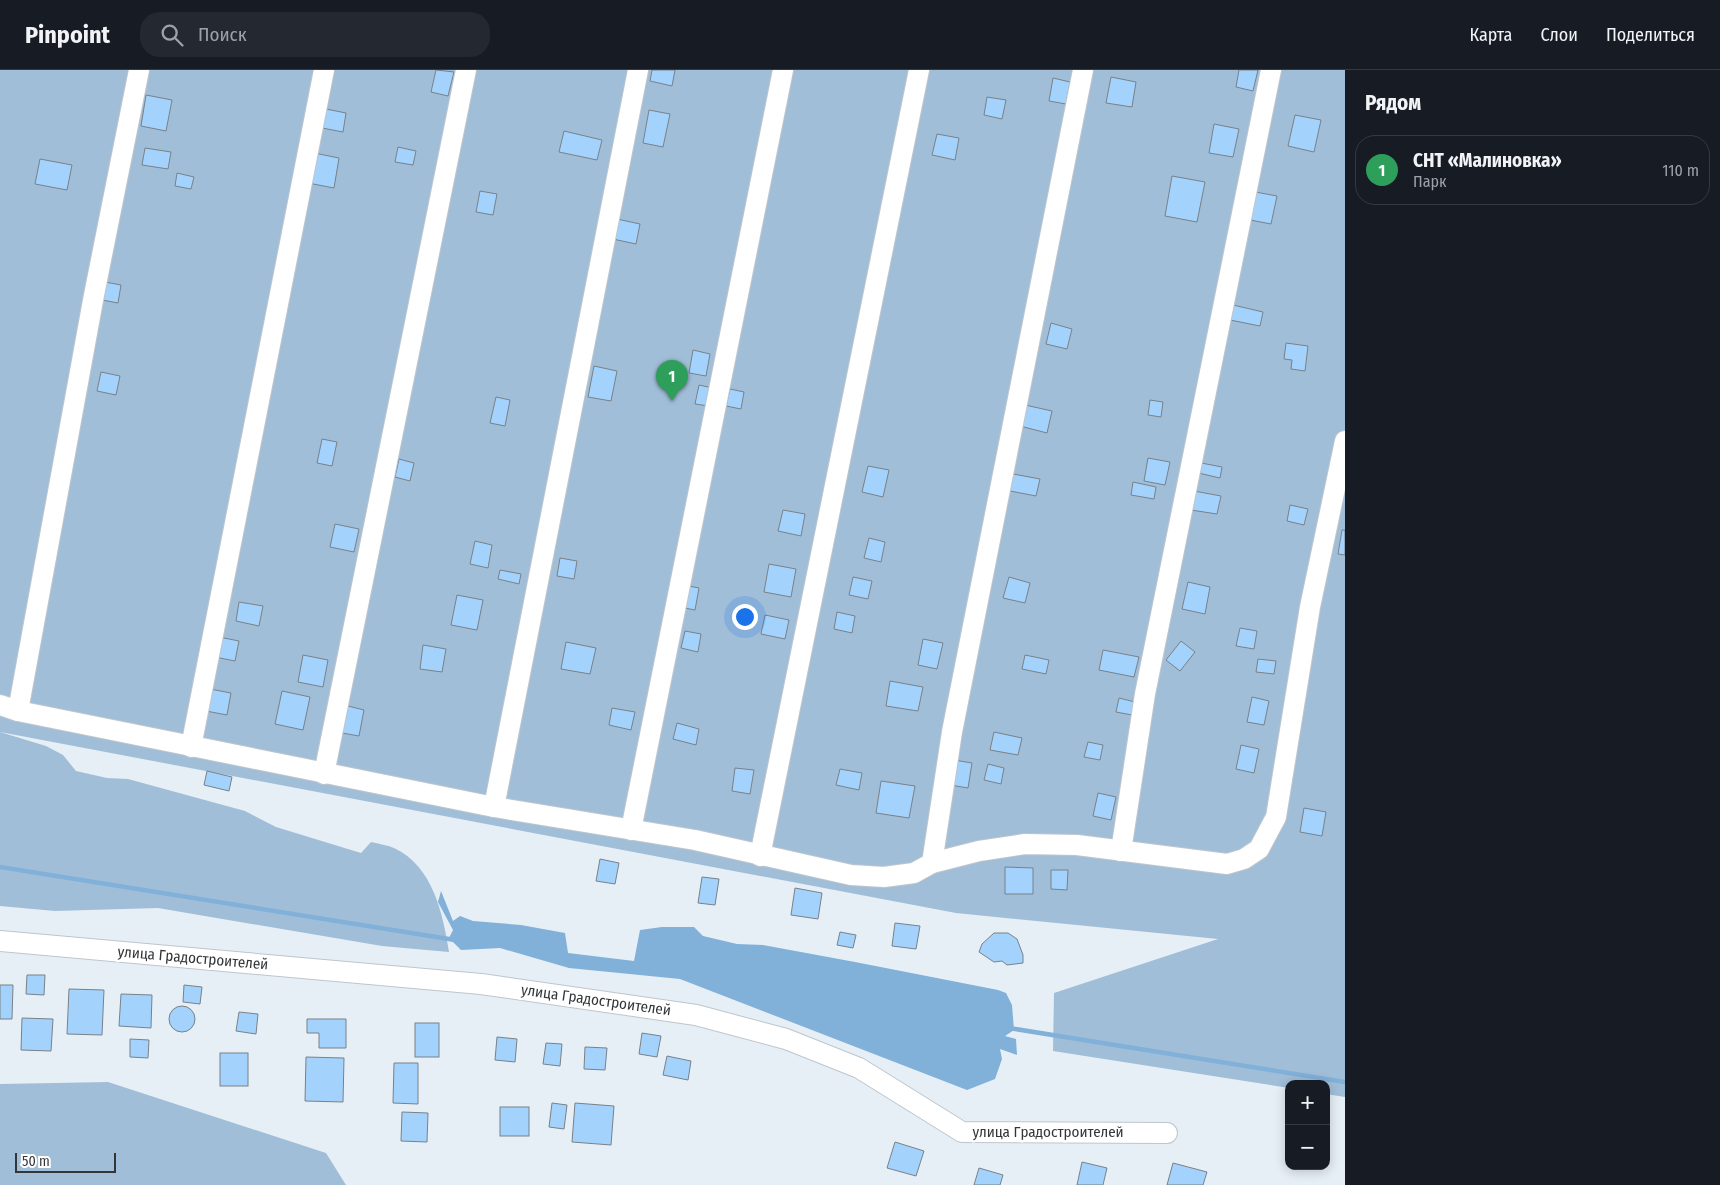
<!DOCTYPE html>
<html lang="ru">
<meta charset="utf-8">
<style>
body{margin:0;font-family:"Fira Sans Condensed",sans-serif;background:#242831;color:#f1f3f6}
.controls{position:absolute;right:15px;bottom:15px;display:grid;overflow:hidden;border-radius:10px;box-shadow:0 2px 12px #0003}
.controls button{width:45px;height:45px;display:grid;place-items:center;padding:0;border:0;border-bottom:1px solid #363941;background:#171b24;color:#f1f3f6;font:25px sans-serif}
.scale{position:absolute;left:15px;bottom:12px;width:101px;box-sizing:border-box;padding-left:5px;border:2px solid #333639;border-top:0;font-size:14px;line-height:18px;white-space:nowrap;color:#333639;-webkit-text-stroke:4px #fff;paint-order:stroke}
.you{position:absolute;left:744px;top:546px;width:18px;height:18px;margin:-12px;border:4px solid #fff;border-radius:50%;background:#1a73e8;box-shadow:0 0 0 8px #1a73e833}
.badge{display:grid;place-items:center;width:32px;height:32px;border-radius:50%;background:#d54b28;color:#fff;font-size:16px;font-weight:700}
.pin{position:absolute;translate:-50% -41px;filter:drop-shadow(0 1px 2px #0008)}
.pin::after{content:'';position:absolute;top:26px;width:18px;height:15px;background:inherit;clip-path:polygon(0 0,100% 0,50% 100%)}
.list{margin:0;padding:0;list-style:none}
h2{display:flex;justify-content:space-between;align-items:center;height:65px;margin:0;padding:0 20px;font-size:21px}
h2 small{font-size:16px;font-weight:400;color:#9ea1a6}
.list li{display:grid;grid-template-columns:32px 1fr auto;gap:15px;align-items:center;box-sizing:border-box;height:70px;margin:0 10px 10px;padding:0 10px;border:1px solid #363941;border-radius:20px}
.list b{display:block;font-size:19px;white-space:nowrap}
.list p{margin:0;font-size:16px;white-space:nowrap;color:#9ea1a6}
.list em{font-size:16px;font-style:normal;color:#9ea1a6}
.icon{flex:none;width:28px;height:28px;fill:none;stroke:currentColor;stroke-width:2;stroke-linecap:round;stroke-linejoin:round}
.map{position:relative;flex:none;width:1345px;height:1115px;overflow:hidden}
header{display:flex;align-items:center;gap:30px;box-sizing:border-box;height:70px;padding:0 25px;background:#171b24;border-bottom:1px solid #363941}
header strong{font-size:24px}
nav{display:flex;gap:28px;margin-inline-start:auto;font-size:18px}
.search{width:350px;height:45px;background:#242831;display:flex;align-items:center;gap:12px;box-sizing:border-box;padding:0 18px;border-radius:20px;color:#9ea1a6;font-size:19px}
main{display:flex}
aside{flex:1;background:#171b24}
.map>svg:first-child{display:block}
.green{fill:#a1bed8}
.water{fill:#81b0d9}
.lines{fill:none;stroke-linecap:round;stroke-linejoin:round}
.stream{stroke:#81b0d9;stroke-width:4.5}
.building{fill:#a3d3fd;stroke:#798188}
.minor-casing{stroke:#bec6cd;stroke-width:22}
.minor{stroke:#fff;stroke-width:20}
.labels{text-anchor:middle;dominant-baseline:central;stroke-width:5;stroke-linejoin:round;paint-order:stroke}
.street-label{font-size:15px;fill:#333639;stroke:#fff}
</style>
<header>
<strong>Pinpoint</strong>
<div class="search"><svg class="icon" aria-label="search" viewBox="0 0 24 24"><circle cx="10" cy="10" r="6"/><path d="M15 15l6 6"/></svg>Поиск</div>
<nav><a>Карта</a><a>Слои</a><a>Поделиться</a></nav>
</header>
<main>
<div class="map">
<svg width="1345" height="1115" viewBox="0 0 1345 1115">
<rect width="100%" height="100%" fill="#e6eff6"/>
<!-- green -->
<g class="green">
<path d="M0,0H1345V1027L1326,1024V1014H1289V1018L1053,981L1054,923L1218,869L956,843L0,662Z"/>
<path d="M0,662L46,676L63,685L76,701L107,708L128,709L245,741L276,757L361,783L371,772C379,774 387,775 394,778C433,796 443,844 449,882L382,876L158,838L55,841L0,836Z"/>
<path d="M108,1012L326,1083L346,1115H0V1014Z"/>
</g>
<!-- water -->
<path class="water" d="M441,821L453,851L460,846L473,851L521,855L565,863L568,883L634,891L640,860L662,857H694L703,866L737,874L763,875L855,892L998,920L1006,923L1012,935L1014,960L1005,966L1016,969L1017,985L1000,979L1002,989L995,1009L967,1020L680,909L569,898L500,878L461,880L449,868L453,860L438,832Z"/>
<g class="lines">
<!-- stream -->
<g class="stream">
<path d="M0,797L455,870"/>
<path d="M1009,958L1345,1012"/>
</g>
</g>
<!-- building -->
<g class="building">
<path d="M436,0L454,2L448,26L431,22Z"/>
<path d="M652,0H675L672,16L650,11Z"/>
<path d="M1239,0H1258L1253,21L1236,17Z"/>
<path d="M1111,7L1136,12L1132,37L1106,33Z"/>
<path d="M1053,8L1070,12L1066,34L1049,31Z"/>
<path d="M146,25L172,30L166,61L141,56Z"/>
<path d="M987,27L1006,30L1002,49L984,45Z"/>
<path d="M326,39L346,43L343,62L322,58Z"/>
<path d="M649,40L670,44L663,77L643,73Z"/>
<path d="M1295,45L1321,50L1314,82L1288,76Z"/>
<path d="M1214,54L1239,59L1233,87L1209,83Z"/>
<path d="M564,61L602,70L597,90L559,82Z"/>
<path d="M937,64L959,68L955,90L932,85Z"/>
<path d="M398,77L416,81L413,95L395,92Z"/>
<path d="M145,78L171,82L168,99L142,95Z"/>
<path d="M314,83L339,88L334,118L308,113Z"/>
<path d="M40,89L72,95L67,120L35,114Z"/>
<path d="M177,103L194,107L191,119L175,116Z"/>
<path d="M1172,106L1205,112L1197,152L1165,146Z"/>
<path d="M480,121L497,124L493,145L476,142Z"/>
<path d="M1250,121L1277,126L1271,154L1245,149Z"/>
<path d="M617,149L640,154L636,174L613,169Z"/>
<path d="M105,212L121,215L118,233L102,230Z"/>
<path d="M1233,235L1263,242L1260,256L1230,250Z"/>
<path d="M1051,253L1072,259L1067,279L1046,274Z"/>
<path d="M1286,273L1308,276L1305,301L1291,299L1292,290L1284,289Z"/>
<path d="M693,280L710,284L706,306L689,303Z"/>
<path d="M594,296L617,301L611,331L588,327Z"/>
<path d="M101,302L120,306L116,325L97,321Z"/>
<path d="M699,315L713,318L709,336L695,334Z"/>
<path d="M730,319L744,322L741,339L726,336Z"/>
<path d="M496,327L510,330L505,356L490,353Z"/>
<path d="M1150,330L1163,332L1161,347L1148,345Z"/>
<path d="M1025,335L1052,341L1047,363L1020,356Z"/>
<path d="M322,369L337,372L332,396L317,393Z"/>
<path d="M1148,388L1170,392L1165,415L1144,411Z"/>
<path d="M399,389L414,393L410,411L395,407Z"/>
<path d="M1196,392L1222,397L1220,408L1194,402Z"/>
<path d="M868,396L889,400L883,427L862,422Z"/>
<path d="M1008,403L1040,409L1036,426L1005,420Z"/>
<path d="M1133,412L1156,417L1154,429L1131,425Z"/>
<path d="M1194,421L1221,426L1217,444L1191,440Z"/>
<path d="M1290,435L1308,439L1304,455L1287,451Z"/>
<path d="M783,440L805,444L801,466L778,461Z"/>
<path d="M335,454L359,459L354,482L330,477Z"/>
<path d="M1342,460H1345V485L1338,484Z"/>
<path d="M869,468L885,472L881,492L864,488Z"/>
<path d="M475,471L492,475L488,498L470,494Z"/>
<path d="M560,488L577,491L574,509L557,506Z"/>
<path d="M769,494L796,499L791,527L764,522Z"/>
<path d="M500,500L521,504L519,514L498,509Z"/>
<path d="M853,507L872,511L868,529L849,525Z"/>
<path d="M1009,507L1030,513L1025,533L1003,528Z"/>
<path d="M1188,512L1210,517L1205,544L1182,539Z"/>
<path d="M689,516L699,518L695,540L685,538Z"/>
<path d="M457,525L483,530L477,560L451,555Z"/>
<path d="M239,532L263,536L259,556L236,551Z"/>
<path d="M837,542L855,546L852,563L834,559Z"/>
<path d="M765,545L789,550L785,569L761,564Z"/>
<path d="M1240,558L1257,561L1254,579L1236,576Z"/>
<path d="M685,561L701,564L698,582L681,578Z"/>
<path d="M219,567L239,571L235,591L215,587Z"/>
<path d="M923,569L943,573L937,599L918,595Z"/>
<path d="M1181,571L1195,582L1180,601L1166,590Z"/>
<path d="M566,572L596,578L590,604L561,599Z"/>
<path d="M423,575L446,579L442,602L420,599Z"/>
<path d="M1103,580L1139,587L1134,607L1099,600Z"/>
<path d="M303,585L328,590L323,617L298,612Z"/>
<path d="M1025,585L1049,590L1046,604L1022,599Z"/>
<path d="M1258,589L1276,591L1274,604L1256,602Z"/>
<path d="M890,611L923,617L918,641L886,636Z"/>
<path d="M210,619L231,623L227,645L206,641Z"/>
<path d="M282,621L310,627L303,660L275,654Z"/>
<path d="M1252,627L1269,631L1264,655L1247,652Z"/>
<path d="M1119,628L1135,632L1132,645L1116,642Z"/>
<path d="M348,636L364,640L359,666L342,663Z"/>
<path d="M612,638L635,642L631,660L609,655Z"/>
<path d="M677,653L699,659L696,675L673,669Z"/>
<path d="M994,662L1022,668L1018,685L990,680Z"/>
<path d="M1088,672L1103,675L1100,690L1084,687Z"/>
<path d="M1241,675L1259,679L1254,703L1236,699Z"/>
<path d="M954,690L972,693L968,718L950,715Z"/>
<path d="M988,694L1004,698L1001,714L984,710Z"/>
<path d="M735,698L754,700L750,724L732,721Z"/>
<path d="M840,699L862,703L859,720L836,715Z"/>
<path d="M207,701L232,707L229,721L204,715Z"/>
<path d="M881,711L915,716L909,748L876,743Z"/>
<path d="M1098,723L1116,727L1111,750L1093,746Z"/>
<path d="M1304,738L1326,742L1322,766L1300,762Z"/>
<path d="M600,789L619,793L615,814L596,811Z"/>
<path d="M1005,797L1033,798V824H1005Z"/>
<path d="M1051,800H1068L1067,820L1051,819Z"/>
<path d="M702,807L719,809L715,835L698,833Z"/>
<path d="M795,818L822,823L818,849L791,845Z"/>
<path d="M895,853L920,856L916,879L892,876Z"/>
<path d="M840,862L856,865L853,878L837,875Z"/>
<path d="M994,863H1008L1017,869L1023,885V893L1007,895L1002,891L994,892L979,882L982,874Z"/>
<path d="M27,905H45L44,925L26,924Z"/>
<path d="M0,915H13L12,949H0Z"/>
<path d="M184,915L202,917L200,934L183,932Z"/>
<path d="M69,919L104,920L102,965L67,964Z"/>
<path d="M121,924L152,925L151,958L119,956Z"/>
<circle cx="182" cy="949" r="13"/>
<path d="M239,942L258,944L256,964L236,961Z"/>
<path d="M22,948L53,949L51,981L21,980Z"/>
<path d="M307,949H346V978H319V963H307Z"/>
<rect x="415" y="953" width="24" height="34"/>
<path d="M642,963L661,966L657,987L639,984Z"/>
<path d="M497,967L517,969L515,992L495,990Z"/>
<path d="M130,969L149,970L148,988L130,987Z"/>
<path d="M546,973L562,974L560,996L543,994Z"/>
<path d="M585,977L607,978L605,1000L584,999Z"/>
<rect x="220" y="983" width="28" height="33"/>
<path d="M667,986L691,991L688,1010L663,1005Z"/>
<path d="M306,987L344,988L343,1032L305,1031Z"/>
<path d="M394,993H418V1034L393,1033Z"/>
<path d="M552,1033L567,1035L564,1059L549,1057Z"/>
<path d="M575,1033L614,1036L611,1075L572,1072Z"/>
<rect x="500" y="1037" width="29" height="29"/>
<path d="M402,1042L428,1043L427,1072L401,1071Z"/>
<path d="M895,1072L924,1081L916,1106L887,1098Z"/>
<path d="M1082,1092L1107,1098L1103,1115H1077Z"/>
<path d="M1173,1093L1207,1102L1203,1115H1167Z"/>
<path d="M979,1098L1003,1105L1000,1115H974Z"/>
</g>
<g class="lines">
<!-- minor casing -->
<g class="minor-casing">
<g id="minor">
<path d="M0,635L18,641L494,737L695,770L851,805L884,807L914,803L932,793L979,781L1025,774L1077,775L1227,794L1244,789L1259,779L1276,747L1310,537L1345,371"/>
<path d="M18,641L94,225L139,0"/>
<path d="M191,677L324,0"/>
<path d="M324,704L466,0"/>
<path d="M494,737L638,0"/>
<path d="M631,760L783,0"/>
<path d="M1121,781L1145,624L1271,0"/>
<path d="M760,786L919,0"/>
<path d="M932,793L952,662L1083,0"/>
<path d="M0,871L481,914L696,945L786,969L859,998L962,1062L1167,1063"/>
</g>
</g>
<!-- minor -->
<use href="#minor" class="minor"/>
</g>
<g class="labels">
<!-- street labels -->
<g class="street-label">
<text transform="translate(193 888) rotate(5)">улица Градостроителей</text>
<text transform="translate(596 930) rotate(8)">улица Градостроителей</text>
<text x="1048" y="1062">улица Градостроителей</text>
</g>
</g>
</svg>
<div class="controls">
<button>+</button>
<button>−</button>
</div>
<div class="scale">50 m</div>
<div class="you"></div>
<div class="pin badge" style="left:672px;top:331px;background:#2e9e5b">1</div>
</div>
<aside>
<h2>Рядом<small></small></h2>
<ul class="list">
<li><span class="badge" style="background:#2e9e5b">1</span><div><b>СНТ «Малиновка»</b><p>Парк</p></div><em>110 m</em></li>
</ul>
</aside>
</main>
